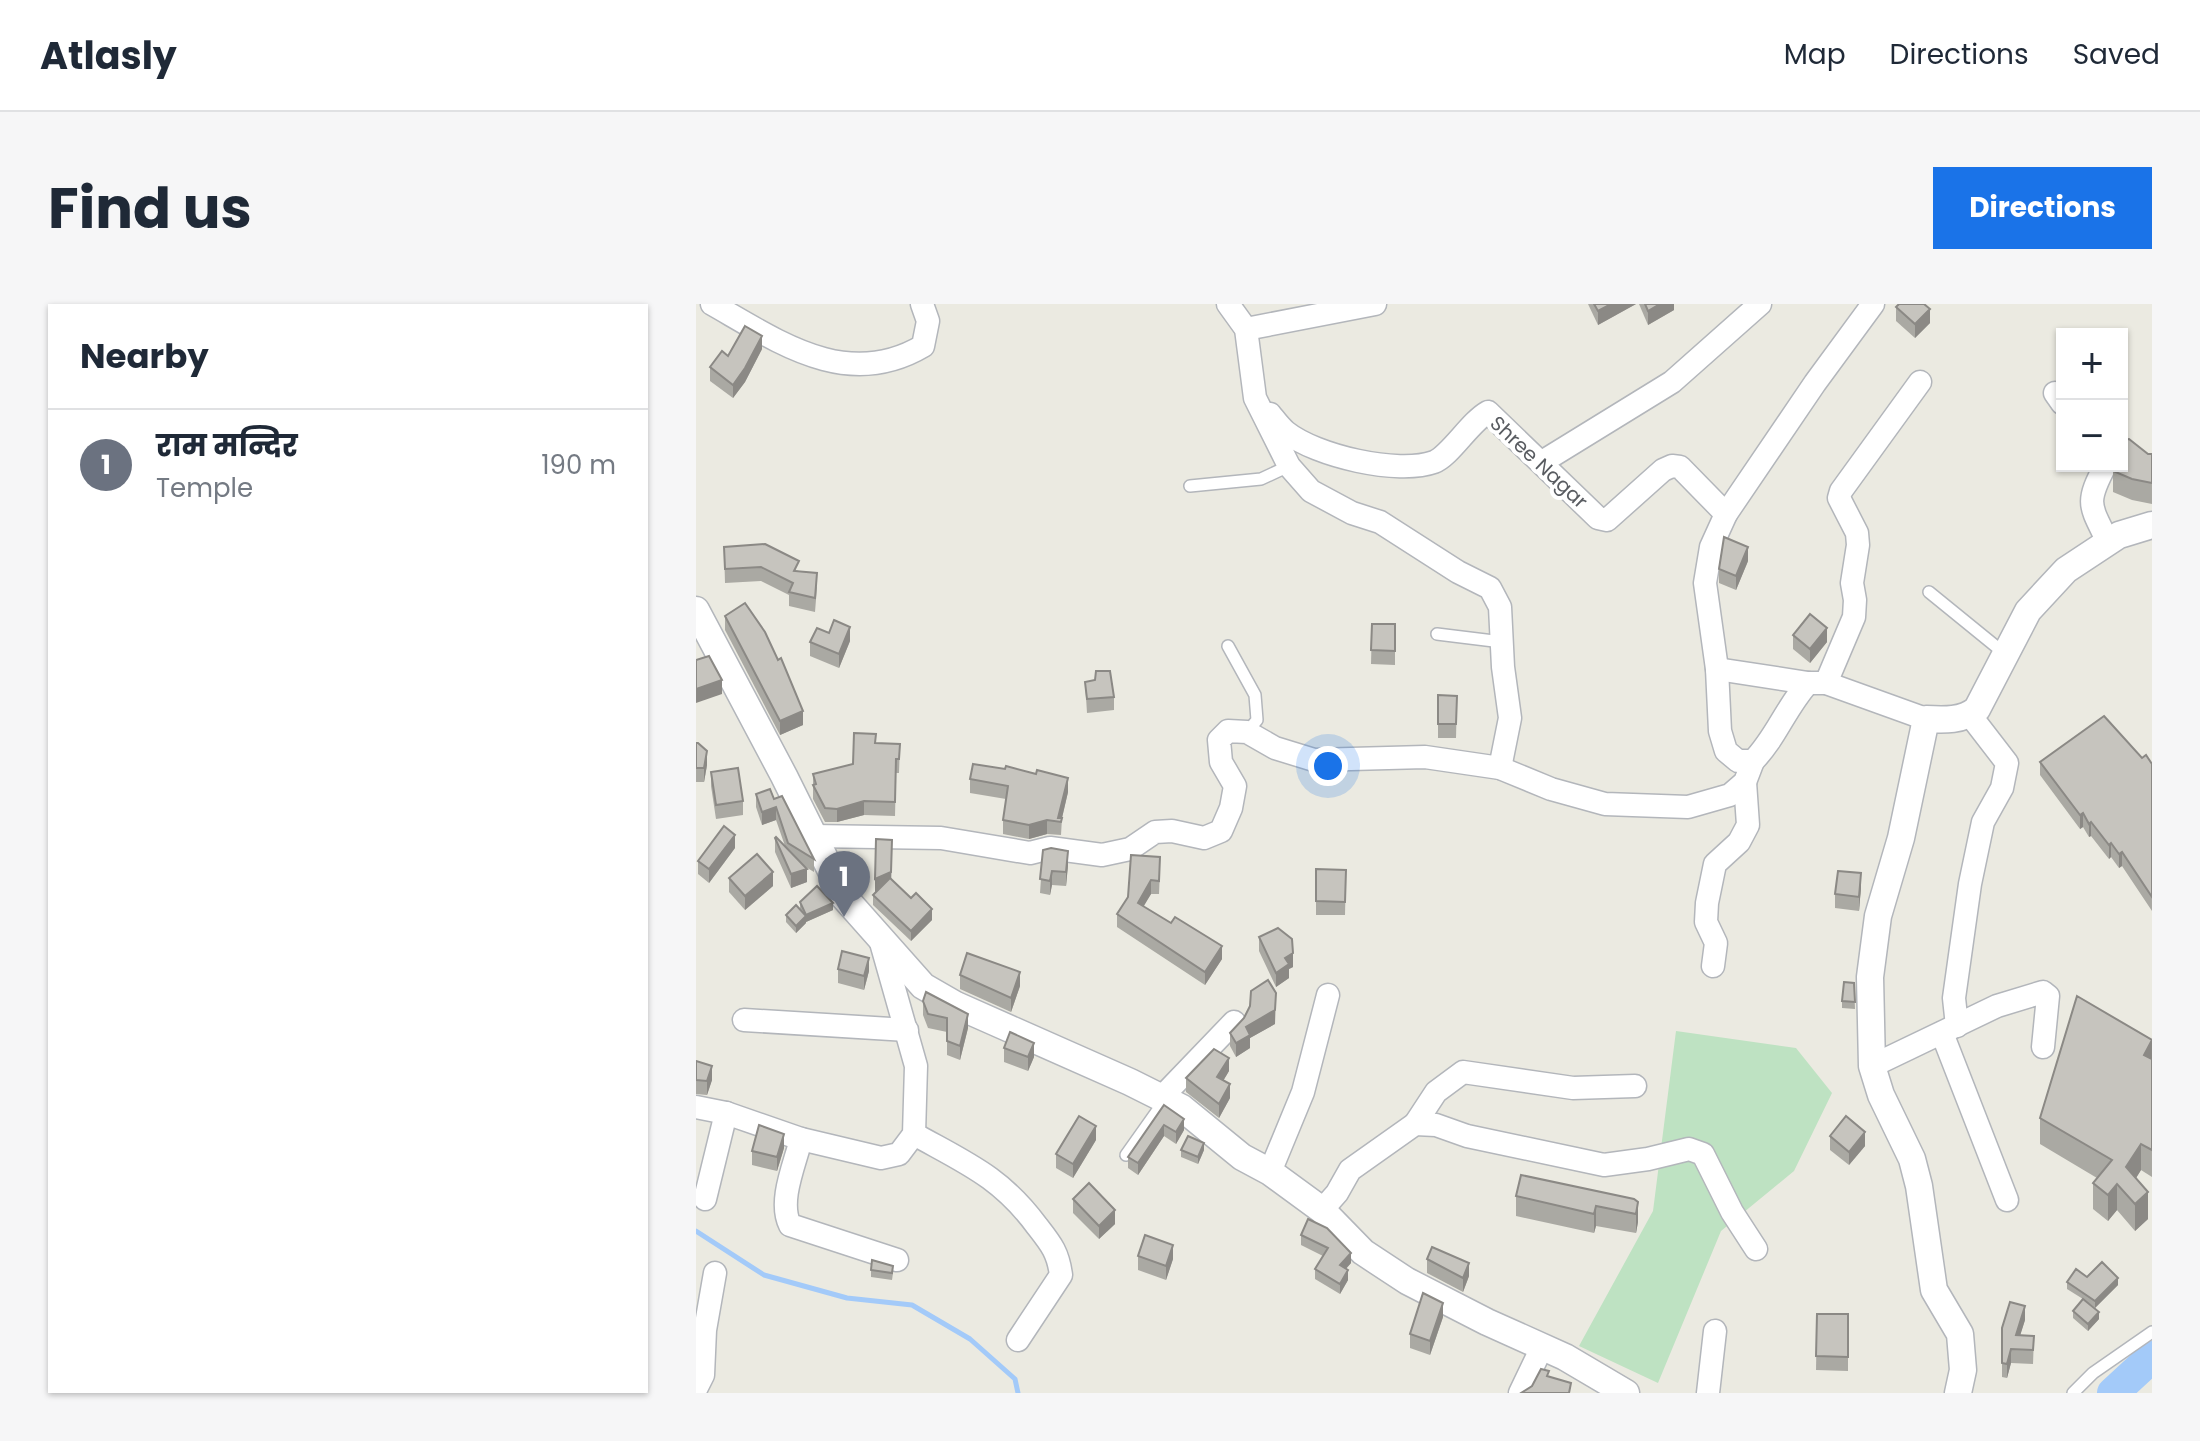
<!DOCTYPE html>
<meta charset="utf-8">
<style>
body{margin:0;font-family:Poppins,"Noto Sans Devanagari",sans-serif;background:#f6f6f7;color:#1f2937}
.controls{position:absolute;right:24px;top:24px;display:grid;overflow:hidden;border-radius:0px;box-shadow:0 2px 6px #0004}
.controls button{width:72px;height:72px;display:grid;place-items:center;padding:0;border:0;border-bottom:2px solid #e0e1e3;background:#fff;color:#1f2937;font:40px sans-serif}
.you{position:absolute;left:632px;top:462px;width:28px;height:28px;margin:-20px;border:6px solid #fff;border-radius:50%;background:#1a73e8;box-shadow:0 0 0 12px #1a73e833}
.badge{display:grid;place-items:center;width:52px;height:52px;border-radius:50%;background:#1a73e8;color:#fff;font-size:26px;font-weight:700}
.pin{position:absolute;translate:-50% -66px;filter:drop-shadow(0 2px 4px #0008)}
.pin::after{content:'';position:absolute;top:42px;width:28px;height:24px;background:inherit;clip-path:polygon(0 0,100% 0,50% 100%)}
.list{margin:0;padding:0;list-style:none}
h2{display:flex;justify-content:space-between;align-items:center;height:104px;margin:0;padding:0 32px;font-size:34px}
h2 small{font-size:26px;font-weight:400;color:#747a83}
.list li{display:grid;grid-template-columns:52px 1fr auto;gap:24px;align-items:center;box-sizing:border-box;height:112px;padding:0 32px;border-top:2px solid #e0e1e3}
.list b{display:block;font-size:30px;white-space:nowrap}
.list p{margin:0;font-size:26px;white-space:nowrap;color:#747a83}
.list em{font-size:26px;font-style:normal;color:#747a83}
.map{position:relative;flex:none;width:1456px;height:1089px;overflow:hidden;border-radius:0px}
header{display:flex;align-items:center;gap:48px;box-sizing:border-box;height:112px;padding:0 40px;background:#fff;border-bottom:2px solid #e0e1e3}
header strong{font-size:38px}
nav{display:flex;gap:44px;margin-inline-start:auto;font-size:28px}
.intro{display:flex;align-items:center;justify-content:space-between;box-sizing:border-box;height:192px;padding:0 48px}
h1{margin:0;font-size:56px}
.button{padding:20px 36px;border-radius:0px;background:#1a73e8;color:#fff;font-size:28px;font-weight:700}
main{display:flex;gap:48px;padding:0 48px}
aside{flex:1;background:#fff;border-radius:0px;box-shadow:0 2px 6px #0004}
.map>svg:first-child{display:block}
.green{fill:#bee2c2}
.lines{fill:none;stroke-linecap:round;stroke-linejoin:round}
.stream{stroke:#a3caf9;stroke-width:5}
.river{stroke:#a3caf9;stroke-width:32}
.service-casing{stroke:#b3b6bb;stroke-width:14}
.minor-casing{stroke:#b3b6bb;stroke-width:25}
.tertiary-casing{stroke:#b3b6bb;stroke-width:29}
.service{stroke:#fff;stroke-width:11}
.minor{stroke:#fff;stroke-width:22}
.tertiary{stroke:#fff;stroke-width:26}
.wall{fill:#aaa9a3}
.shaded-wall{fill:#8b8985}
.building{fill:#c6c4be;stroke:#8b8985;stroke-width:2}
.labels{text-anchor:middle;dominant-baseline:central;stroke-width:8;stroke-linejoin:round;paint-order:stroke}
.street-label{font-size:20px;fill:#595c61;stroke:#fff}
</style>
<header>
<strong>Atlasly</strong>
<nav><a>Map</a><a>Directions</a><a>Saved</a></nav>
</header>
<div class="intro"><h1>Find us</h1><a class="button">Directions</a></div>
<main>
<aside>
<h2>Nearby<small></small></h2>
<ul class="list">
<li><span class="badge" style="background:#6b7280">1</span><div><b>राम मन्दिर</b><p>Temple</p></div><em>190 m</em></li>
</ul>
</aside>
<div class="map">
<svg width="1456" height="1089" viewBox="0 0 1456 1089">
<rect width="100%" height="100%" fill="#ebeae1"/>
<!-- green -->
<path class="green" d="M980,727L1100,744L1136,789L1098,867L1025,927L962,1079L883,1042L957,907Z"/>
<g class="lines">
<!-- stream -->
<path class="stream" d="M0,927L68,971L151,994L216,1001L274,1035L319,1075L322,1089"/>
<!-- river -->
<path class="river" d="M1417,1089L1456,1053"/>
<!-- service casing -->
<g class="service-casing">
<g id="service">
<path d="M494,182L565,175L593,162"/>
<path d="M1233,288L1308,349"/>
<path d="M741,330L806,338"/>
<path d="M532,342L559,391L561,416L551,428"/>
<path d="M430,851L469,796"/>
<path d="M1377,1089L1397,1069L1456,1028"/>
</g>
</g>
<!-- minor casing -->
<g class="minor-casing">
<g id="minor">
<path d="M16,0C83,38 151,87 227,42L232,17L226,0"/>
<path d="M532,0L550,25L559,94L593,162L615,187L656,209L684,218L762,268L794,284L804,303L807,363L814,414L804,464"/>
<path d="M550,25L679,0"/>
<path d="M1359,89L1366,99"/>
<path d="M574,110C579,116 584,123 590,128C620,152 702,171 738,158C754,152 774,118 792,108L902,214L911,216L967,166L976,162L984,163L1030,210"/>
<path d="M846,158L976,78L1064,0"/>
<path d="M1409,162C1389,200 1394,201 1412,238"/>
<path d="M1021,365L1112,379H1130L1230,415"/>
<path d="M1112,379C1090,403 1080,434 1057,457H1042L1030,447L1024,427L1021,365L1009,279L1015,243L1030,210L1119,79L1177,0"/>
<path d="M1130,379L1158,313L1159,296L1156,279L1162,241L1161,229L1143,194L1145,187L1224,78"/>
<path d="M116,532L245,534L334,549L354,544L406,551L434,545L459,528L476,527L508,534L525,527L535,504L539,482L525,458L523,436L532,427L551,428L579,444L618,456L729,453L804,464L855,485L909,500L992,503L1034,491L1049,478L1057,457"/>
<path d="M1017,662L1020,639L1010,618L1011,599L1019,560L1043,538L1052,521L1049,478"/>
<path d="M48,716L211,726"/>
<path d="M1261,722L1258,694L1274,580L1287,518L1306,484L1311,459L1274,411"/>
<path d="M1246,729L1311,896"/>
<path d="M1176,762L1301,702L1347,688L1352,692L1347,743"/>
<path d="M465,794L538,718"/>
<path d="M0,803L30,809L105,835L185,854L203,850L218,830L220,762L184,635"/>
<path d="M719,820L740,788L767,768L877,784L939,782"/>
<path d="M218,830C270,859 305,873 341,922C355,940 362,948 365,971L322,1036"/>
<path d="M105,835C99,860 82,897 94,921L201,956"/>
<path d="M574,868L607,788L632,691"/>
<path d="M9,895L30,809"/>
<path d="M626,906L641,889L654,866L719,820L740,821L771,832L908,861L952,855L993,845L1007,850L1036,908L1060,945"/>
<path d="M0,1085L7,1071L9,1026L19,969"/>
<path d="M824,1089L846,1043"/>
<path d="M1012,1089L1019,1027"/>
</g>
</g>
<!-- tertiary casing -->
<g class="tertiary-casing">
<g id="tertiary">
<path d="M0,306L88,472L148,593L227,682L260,701L434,778L486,804L546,853L574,868L626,906L667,948L711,977L791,1018L869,1053L930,1089"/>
<path d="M1262,1089L1267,1066L1264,1030L1238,986L1223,882L1216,855L1185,791L1176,762L1174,673L1182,612L1205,534L1230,415C1248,416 1267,417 1281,405L1332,307L1370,266L1423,231L1456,221"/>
</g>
</g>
<!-- service -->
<use href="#service" class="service"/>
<!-- minor -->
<use href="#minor" class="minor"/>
<!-- tertiary -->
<use href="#tertiary" class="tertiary"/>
</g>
<!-- wall -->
<g class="wall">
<path d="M892,0H940L902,21Z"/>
<path d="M943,0H978V6L952,21Z"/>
<path d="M1200,3L1234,19L1219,34L1200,17Z"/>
<path d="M66,45L49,78L37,94L14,77V63L32,52Z"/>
<path d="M1452,150H1456V200L1436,196L1417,188V167Z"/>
<path d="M28,243L103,267L121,283L119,308L93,302V291L65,277L29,279Z"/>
<path d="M1052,257L1040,286L1023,279V265Z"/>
<path d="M29,312L107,421L84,431L29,326Z"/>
<path d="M676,320H699V361L675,360Z"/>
<path d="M1097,331L1131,338L1114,359L1097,345Z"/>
<path d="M154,337L143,364L114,352V338Z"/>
<path d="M389,378L418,393V406L391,409Z"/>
<path d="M742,391L761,392L760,434H742Z"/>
<path d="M0,439L11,461L8,478H0Z"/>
<path d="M179,439L204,440L203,469H200L199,512L168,511L141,518H129L117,495V470L157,460Z"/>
<path d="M1446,454L1456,460V607L1426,562L1423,564L1415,553L1413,555L1395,532L1393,533L1387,523L1384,525L1344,471V458Z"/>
<path d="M15,468L47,497V511L20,515L15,482Z"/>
<path d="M274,475L372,488L366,514L365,531L351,530L333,535L307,530V516L310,495L274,489Z"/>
<path d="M60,490L78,495L118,555V568L108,562L111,578L95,584L79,548V534L89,542L80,516L66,521L60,503Z"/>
<path d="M39,544L13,579L2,570V557Z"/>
<path d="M347,546L372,561L370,582L356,581L354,591L344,589Z"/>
<path d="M620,565L650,566L649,611H620Z"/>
<path d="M464,566L463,590H455L447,602L526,655L509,681L421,623V610Z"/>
<path d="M33,574L77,582L49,606L33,588Z"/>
<path d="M195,575L236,616L215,637L177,601V591Z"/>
<path d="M1165,583L1163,607L1139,604V590Z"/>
<path d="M104,598L137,606L110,618V619L100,629L90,618V611L104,605Z"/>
<path d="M563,633L597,663L593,665V674L580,683L563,647Z"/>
<path d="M142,665L173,667L168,686L142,679Z"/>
<path d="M264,671L324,682L315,708L264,685Z"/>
<path d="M1158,679L1159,705L1146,704V697Z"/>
<path d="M227,697L272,724L264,756L251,751V728L232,724L227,711Z"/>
<path d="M579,720L554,734V744L540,753L534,742V729Z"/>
<path d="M1456,736V873L1445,866L1440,874L1452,915L1439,927L1421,906L1412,917L1397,905V879L1401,874L1344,840V814Z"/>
<path d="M308,744L338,753L332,767L308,758Z"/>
<path d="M0,757L16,776L11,791L0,790Z"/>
<path d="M533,767L527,777L534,794L523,814L490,788V774Z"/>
<path d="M468,801L488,826L480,840L468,832L442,871L432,864V853Z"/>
<path d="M1134,832L1169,842L1153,861L1134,846Z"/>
<path d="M400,836L377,874L360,864V850Z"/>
<path d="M88,844L81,867L56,861V847Z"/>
<path d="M485,846H508L502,860L485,853Z"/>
<path d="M820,892L938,895L942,918L940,929L900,922L898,929L820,912Z"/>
<path d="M377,895L419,920L403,935L377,909Z"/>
<path d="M612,915L655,959L650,965L652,976L644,990L619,975V965L627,952L605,941V931Z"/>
<path d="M442,952L477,955L470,976L442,966Z"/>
<path d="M731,955L773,972L767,988L731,969Z"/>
<path d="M175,966L197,969L196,976L175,973Z"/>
<path d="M1391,973L1422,981L1399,1004L1393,999L1403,1015L1392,1027L1377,1014V1007L1387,995L1371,985V978Z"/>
<path d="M1121,1010H1152V1067L1120,1066Z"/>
<path d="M747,1013L734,1051L714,1044V1030Z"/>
<path d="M1329,1016L1324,1031L1338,1032L1337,1060L1315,1059L1311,1074L1306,1073V1024Z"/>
</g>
<!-- shaded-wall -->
<g class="shaded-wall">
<path d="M915,0H940L902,21V7Z"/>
<path d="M964,0H978V6L952,21V7Z"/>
<path d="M1234,5V19L1219,34V20Z"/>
<path d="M66,32V45L49,78L37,94V81Z"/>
<path d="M1052,243V257L1040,286V272Z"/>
<path d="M154,323V337L143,364V350Z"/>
<path d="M1131,324V338L1114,359V345Z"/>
<path d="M26,376V390L0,399V385Z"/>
<path d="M107,407V421L84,431V417Z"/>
<path d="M11,447V461L8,478V464Z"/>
<path d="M372,474V488L365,518L362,514Z"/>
<path d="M168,497V511L141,518V505Z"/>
<path d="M80,503V516L66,521V508Z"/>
<path d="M1387,509V523L1384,525V511Z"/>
<path d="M351,516V530L333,535V521Z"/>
<path d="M1395,518V532L1393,533V520Z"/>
<path d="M39,531V544L13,579V565Z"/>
<path d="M1415,539V553L1413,555V541Z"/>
<path d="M372,547V561L370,582V568Z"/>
<path d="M1426,548V562L1423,564V550Z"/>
<path d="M196,549L195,582L179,589V575Z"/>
<path d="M111,565V578L95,584V570Z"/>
<path d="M356,567V581L354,591V577Z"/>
<path d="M77,568V582L49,606V592Z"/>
<path d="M1165,569V583L1163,607V593Z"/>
<path d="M455,576V590L442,612V599Z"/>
<path d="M137,599V606L110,618V619L100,629V622L110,611Z"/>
<path d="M236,605V616L215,637V627Z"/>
<path d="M526,642V655L509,681V668Z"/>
<path d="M597,649V663L593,665V674L580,683V669L589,654Z"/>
<path d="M173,654V667L168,686V672Z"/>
<path d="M324,668V682L315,708V694Z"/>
<path d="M580,689L579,720L554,734V744L540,753V739L550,723Z"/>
<path d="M272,710V724L264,756V742Z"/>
<path d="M1456,736V763L1448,751Z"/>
<path d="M338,739V753L332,767V753Z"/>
<path d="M533,754V767L521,787V773Z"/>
<path d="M16,762V776L11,791V777Z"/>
<path d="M534,780V794L523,814V800Z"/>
<path d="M488,815V826L480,840V828Z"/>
<path d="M468,821V832L442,871V859Z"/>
<path d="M400,822V836L377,874V860Z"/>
<path d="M1169,828V842L1153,861V848Z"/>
<path d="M88,830V844L81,867V853Z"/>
<path d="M508,839V846L502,860V853Z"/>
<path d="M1445,840V866L1430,890V863Z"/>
<path d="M1421,880V906L1412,917V891Z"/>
<path d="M1452,888V915L1439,927V900Z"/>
<path d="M942,898V918L940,929V910Z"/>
<path d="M900,902V922L898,929V910Z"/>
<path d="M419,906V920L403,935V922Z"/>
<path d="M477,941V955L470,976V962Z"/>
<path d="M655,949V959L644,971V961Z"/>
<path d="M773,959V972L767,988V974Z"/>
<path d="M652,966V976L644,990V980Z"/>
<path d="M1422,974V981L1399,1004V997Z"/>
<path d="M747,999V1013L734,1051V1037Z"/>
<path d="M1329,1002V1016L1320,1045V1031Z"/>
<path d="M1403,1008V1015L1392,1027V1020Z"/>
<path d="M1315,1045V1059L1311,1074V1060Z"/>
</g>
<!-- building -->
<g class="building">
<path d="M898,0H915L902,7Z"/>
<path d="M949,0H964L952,7Z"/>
<path d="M1203,0H1228L1234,5L1219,20L1200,3Z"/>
<path d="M49,22L66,32L49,64L37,81L14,63L26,47L32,52Z"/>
<path d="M1433,135L1452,150H1456V179L1436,175L1417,167L1418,162H1426V136Z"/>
<path d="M1028,233L1052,243L1040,272L1023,265Z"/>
<path d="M69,240L103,257L98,267L121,269L119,294L93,288L97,279L65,263L29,265L28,243Z"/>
<path d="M49,299L69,328L82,356L85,354L107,407L84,417L29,312Z"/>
<path d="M1114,310L1131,324L1114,345L1097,331Z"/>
<path d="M138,316L154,323L143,350L114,338L121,324L133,329Z"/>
<path d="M676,320H699V347L675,346Z"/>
<path d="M13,352L26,376L0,385V356Z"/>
<path d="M400,367H414L418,393L391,395L389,378L399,376Z"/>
<path d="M742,391L761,392L760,420H742Z"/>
<path d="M1408,412L1446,454L1450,451L1456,460V593L1426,548L1423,550L1415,539L1413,541L1395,518L1393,520L1387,509L1384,511L1344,458Z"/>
<path d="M158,429L180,430L179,439L204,440L203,455H200L199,498L168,497L141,505L129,504L117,481L120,480L117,470L157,460Z"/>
<path d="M0,439H2L11,447L8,464H0Z"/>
<path d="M277,460L309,465L310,462L340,470L341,466L372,474L362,514H366L365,518L351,516L333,521L307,516L312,482L274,475Z"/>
<path d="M42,464L47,497L20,501L15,468Z"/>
<path d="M74,485L78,495L86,492L118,555L92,539L80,503L66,508L60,490Z"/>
<path d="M28,522L39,531L13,565L2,557Z"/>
<path d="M80,533L111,565L95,570L79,534Z"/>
<path d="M180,535L196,536L195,568L179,575Z"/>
<path d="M355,544L372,547L370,568L356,567L354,577L344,575L347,546Z"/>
<path d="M61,550L77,568L49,592L33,574Z"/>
<path d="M435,551L464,553L463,577L455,576L442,599L475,619L479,613L526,642L509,668L421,610L432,593Z"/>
<path d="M620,565L650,566L649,598L620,597Z"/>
<path d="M1142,567L1165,569L1163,593L1139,590Z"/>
<path d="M194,574L215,594L220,589L236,605L215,627L177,591Z"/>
<path d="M121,582L137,599L110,611L104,598Z"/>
<path d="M100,601L110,612L100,622L90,611Z"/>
<path d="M582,624L596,635L597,649L589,654L593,660L580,669L563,633Z"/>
<path d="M146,647L173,654L168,672L142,665Z"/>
<path d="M271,649L324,668L315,694L264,671Z"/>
<path d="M572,676L580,689L579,706L550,723L554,731L540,739L534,729L548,714L554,702L555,687Z"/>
<path d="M1148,678L1158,679L1159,698L1146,697Z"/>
<path d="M230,688L272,710L264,742L251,737V714L232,710L227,697Z"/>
<path d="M1381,692L1456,736L1448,751L1456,755V846L1445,840L1430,863L1452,888L1439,900L1421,880L1412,891L1397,879L1416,856L1344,814Z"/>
<path d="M314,728L338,739L332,753L308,744Z"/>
<path d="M518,745L533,754L521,773L534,780L523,800L490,774Z"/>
<path d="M0,757L16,762L11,777L0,776Z"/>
<path d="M468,801L488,815L480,828L468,821L442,859L432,853Z"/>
<path d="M383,812L400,822L377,860L360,850Z"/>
<path d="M1150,812L1169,828L1153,848L1134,832Z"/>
<path d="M63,821L88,830L81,853L56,847Z"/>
<path d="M492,832L508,839L502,853L485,846Z"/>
<path d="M825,871L938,895L942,898L940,910L900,902L898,910L820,892Z"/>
<path d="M393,879L419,906L403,922L377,895Z"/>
<path d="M612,915L631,924L655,949L644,961L652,966L644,980L619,965L632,944L605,931Z"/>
<path d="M449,931L477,941L470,962L442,952Z"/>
<path d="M736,943L773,959L767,974L731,955Z"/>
<path d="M176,956L197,962L196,969L175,966Z"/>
<path d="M1406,958L1422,974L1399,997L1371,978L1380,965L1391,973Z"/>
<path d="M727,989L747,999L734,1037L714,1030Z"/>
<path d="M1387,995L1403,1008L1392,1020L1377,1007Z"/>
<path d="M1314,998L1329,1002L1320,1031L1338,1032L1337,1046L1315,1045L1311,1060L1306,1059V1024Z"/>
<path d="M1121,1010H1152V1053L1120,1052Z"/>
<path d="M845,1065L853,1067L851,1072L875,1079L873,1089H825L836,1082Z"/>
</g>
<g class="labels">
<!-- street labels -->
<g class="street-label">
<text transform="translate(843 158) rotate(43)">Shree Nagar</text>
</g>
</g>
</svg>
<div class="controls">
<button>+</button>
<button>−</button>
</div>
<div class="you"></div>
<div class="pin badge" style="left:148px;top:613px;background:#6b7280">1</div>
</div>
</main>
